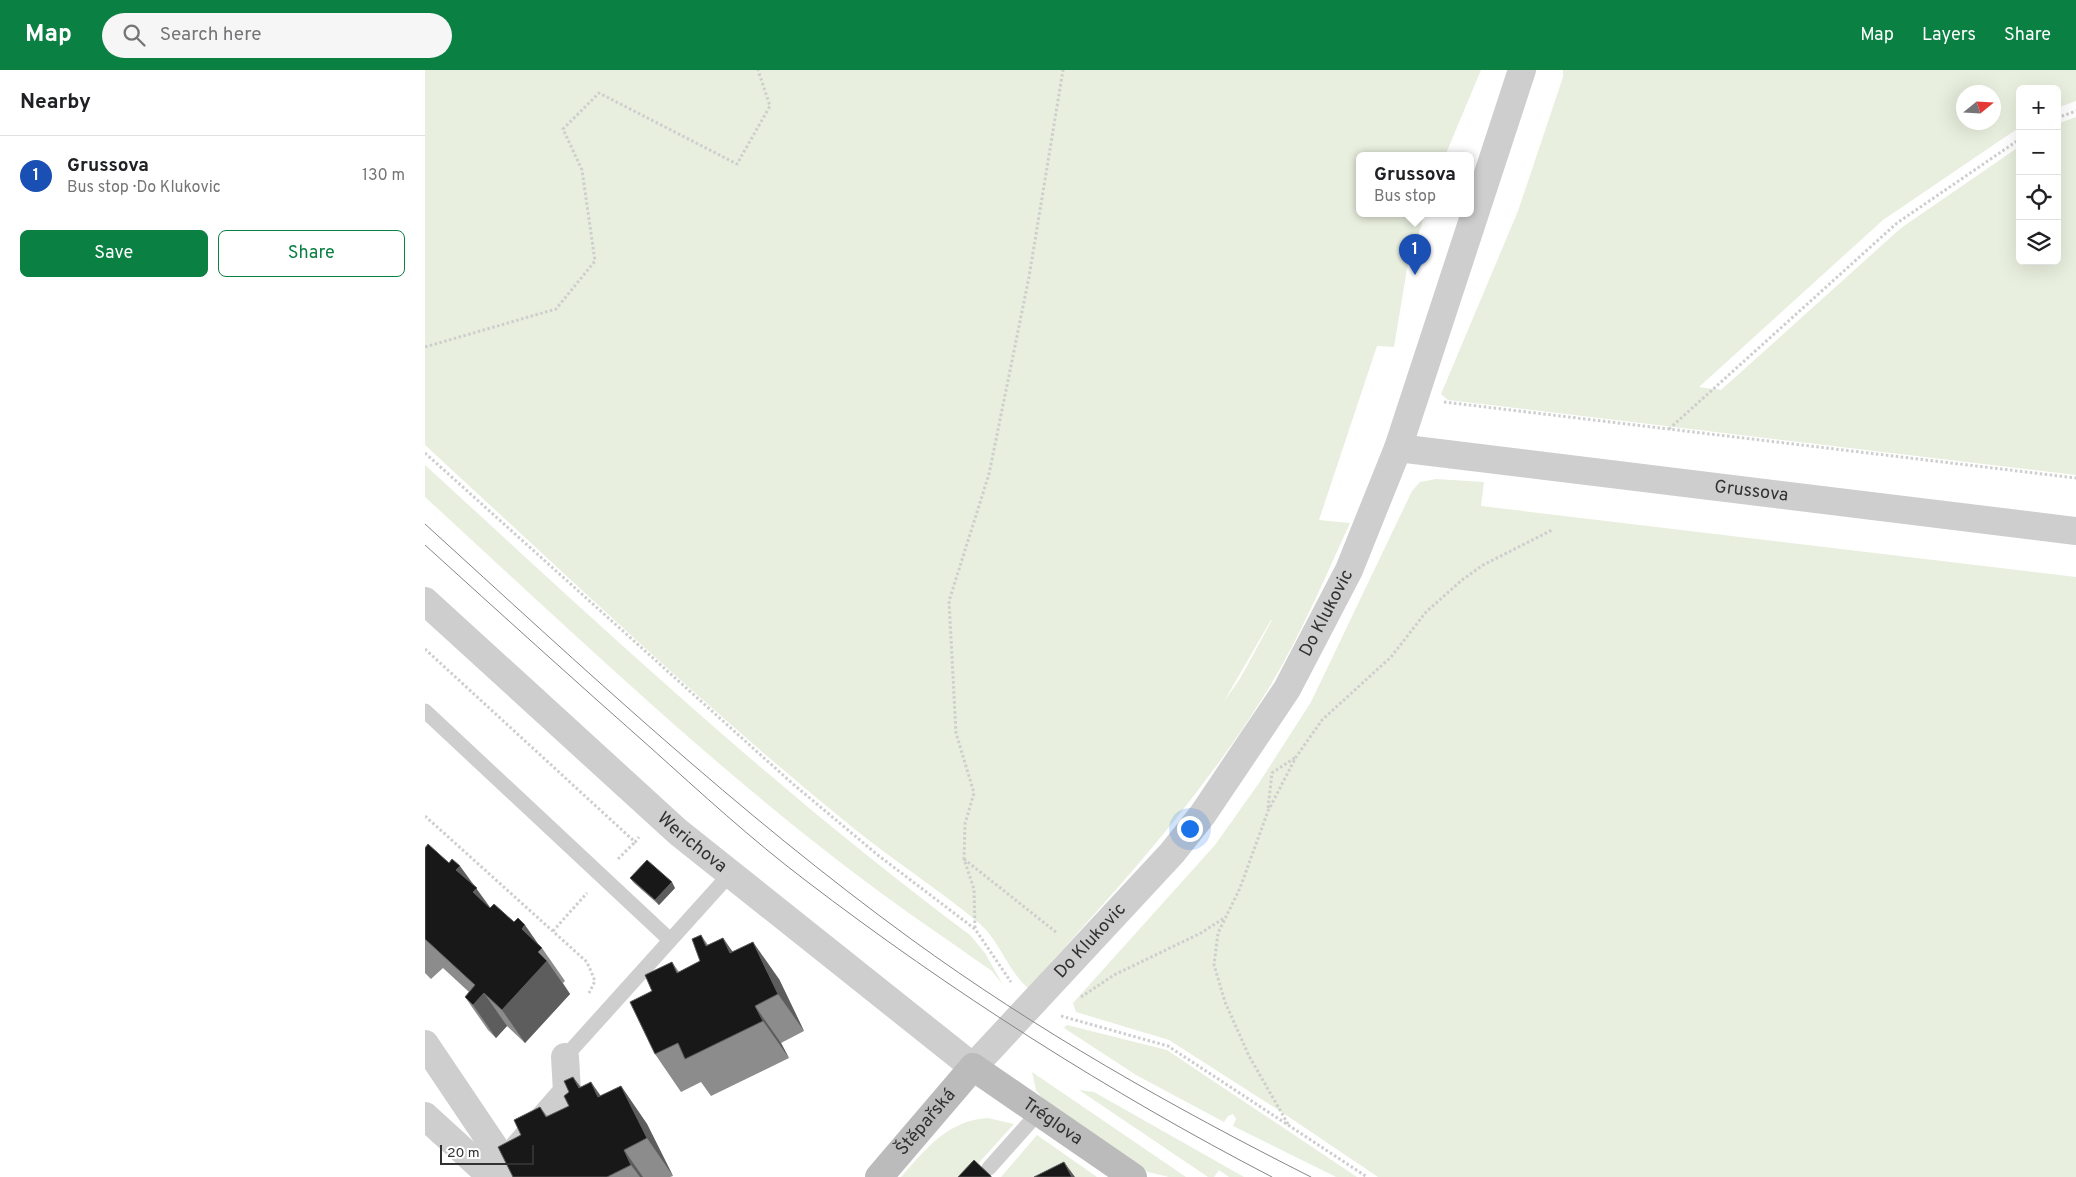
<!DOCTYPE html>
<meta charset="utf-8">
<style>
body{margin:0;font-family:Overpass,sans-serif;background:#f6f6f6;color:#202124}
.controls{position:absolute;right:15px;top:15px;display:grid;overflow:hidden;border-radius:8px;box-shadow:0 5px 20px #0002}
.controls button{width:45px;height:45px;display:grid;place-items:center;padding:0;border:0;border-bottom:1px solid #e0e0e0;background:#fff;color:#202124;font:25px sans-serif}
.compass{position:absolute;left:1531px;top:15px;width:45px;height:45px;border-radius:50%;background:#fff;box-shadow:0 5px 20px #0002;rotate:72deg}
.scale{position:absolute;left:15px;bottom:12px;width:94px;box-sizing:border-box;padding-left:5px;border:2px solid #313131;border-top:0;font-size:14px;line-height:18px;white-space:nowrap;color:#313131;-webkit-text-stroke:4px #fff;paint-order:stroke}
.you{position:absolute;left:764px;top:758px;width:18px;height:18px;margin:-12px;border:4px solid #fff;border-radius:50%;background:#1a73e8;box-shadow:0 0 0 8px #1a73e833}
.badge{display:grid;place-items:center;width:32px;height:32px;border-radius:50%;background:#0b8043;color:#fff;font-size:16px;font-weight:700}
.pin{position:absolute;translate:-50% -41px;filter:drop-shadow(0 1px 2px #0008)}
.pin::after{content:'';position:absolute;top:26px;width:18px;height:15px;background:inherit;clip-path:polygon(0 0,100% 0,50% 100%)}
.popup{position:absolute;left:931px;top:82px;width:118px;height:65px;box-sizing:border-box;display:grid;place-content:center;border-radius:8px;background:#fff;filter:drop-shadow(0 1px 4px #0005);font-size:16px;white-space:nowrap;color:#757577}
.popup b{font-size:19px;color:#202124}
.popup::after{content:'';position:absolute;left:50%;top:100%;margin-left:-10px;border:10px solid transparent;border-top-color:#fff}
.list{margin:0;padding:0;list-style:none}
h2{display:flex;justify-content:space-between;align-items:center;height:65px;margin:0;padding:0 20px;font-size:21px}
h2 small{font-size:16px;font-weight:400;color:#757577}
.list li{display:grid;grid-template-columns:32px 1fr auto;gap:15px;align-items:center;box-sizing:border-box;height:80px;padding:0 20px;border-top:1px solid #e0e0e0}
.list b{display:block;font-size:19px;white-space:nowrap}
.list p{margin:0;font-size:16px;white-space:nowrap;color:#757577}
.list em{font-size:16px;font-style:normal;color:#757577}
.actions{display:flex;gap:10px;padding:15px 20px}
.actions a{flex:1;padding:11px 0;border:1px solid #0b8043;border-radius:8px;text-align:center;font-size:18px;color:#0b8043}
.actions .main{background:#0b8043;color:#fff}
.icon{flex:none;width:28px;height:28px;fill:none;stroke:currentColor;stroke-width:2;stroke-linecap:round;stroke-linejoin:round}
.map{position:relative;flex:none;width:1651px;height:1107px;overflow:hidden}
header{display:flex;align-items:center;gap:30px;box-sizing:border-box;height:70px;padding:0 25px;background:#0b8043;color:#fff}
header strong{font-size:24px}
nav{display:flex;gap:28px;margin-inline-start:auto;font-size:18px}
.search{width:350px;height:45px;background:#f6f6f6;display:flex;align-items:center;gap:12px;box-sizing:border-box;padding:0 18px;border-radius:28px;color:#757577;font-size:19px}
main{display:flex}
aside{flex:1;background:#fff}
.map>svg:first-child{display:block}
.green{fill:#e8efde;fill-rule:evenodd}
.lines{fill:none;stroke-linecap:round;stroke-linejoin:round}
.path{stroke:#cecece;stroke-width:3;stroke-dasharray:2.5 2.5;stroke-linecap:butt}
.lane{stroke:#cecece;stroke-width:15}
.street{stroke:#cecece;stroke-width:28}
.secondary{stroke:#bbb;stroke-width:28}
.tram{stroke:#868686;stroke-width:1}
.wall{fill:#8c8c8c}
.shaded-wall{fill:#5d5d5d}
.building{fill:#181818;stroke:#5d5d5d}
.labels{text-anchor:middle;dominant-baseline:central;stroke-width:5;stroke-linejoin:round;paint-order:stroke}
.street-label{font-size:18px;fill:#313131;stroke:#fff}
</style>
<header>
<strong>Map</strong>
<div class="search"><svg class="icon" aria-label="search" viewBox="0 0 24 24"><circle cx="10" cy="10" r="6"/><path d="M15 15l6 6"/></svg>Search here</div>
<nav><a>Map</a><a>Layers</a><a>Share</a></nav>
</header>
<main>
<aside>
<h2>Nearby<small></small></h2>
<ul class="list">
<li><span class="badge" style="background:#1a4fb4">1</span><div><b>Grussova</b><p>Bus stop · Do Klukovic</p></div><em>130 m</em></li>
</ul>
<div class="actions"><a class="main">Save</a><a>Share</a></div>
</aside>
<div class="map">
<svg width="1651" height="1107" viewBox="0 0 1651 1107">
<rect width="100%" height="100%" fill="#fff"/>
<!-- green -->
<g class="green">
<path d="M0,0H1056L1020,86H935V144H1000L982,199L969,277L952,276L894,450L925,453C898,512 872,574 837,629C771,734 686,826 603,918C582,900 575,871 554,853C513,819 468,790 427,757C279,637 140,504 0,375ZM847,550L816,607L798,633L846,550Z"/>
<path d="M1138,0H1651V31L1632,38V19H1595V57L1458,150L1274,317L1296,320L1476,158L1595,76V191H1632V54L1651,47V405L1023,330L1016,324L1093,141L1138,7ZM1538,22H1568V52H1538Z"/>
<path d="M0,395C177,557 352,722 545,865L560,883L578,915L567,901C511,862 455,824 402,782C261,672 132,548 0,427Z"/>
<path d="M1011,409L1059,412L1056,436L1651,507V1107H953L855,1041L744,970L651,942L648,933L790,775L834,713L886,632L987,421L995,412Z"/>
<path d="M642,955L742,980L932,1107H911L808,1056L811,1049L808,1044L803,1046L799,1052L711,1005L639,958Z"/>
<path d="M607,1002L761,1107H744L723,1102L619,1030L611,1020Z"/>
<path d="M654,1020L669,1022L819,1107H804L794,1100L789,1107H783Z"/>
<path d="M563,1048L589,1054L541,1107H476C501,1079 523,1050 563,1048Z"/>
<path d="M612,1065L672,1107H576Z"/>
</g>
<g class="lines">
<!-- path -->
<g class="path">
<path d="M1632,48L1651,41"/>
<path d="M0,277L131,239L170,191L157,100L138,59L174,23L312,94L345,36L333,0"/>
<path d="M1019,332L1651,408"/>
<path d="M1244,359L1472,153L1595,69"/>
<path d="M0,383L368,714L454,786L550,859L586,912"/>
<path d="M0,579L210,772L214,767"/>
<path d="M843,738L847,703L871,687"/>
<path d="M0,746L162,892L170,911L164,923"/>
<path d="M193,789L210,772"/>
<path d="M539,789L632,863"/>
<path d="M550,858L549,819L539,789L540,754L549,723L531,663L524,531L564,404L604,207L638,0"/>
<path d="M128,861L162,823"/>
<path d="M656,927L689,905L776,863L799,848"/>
<path d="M636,946L743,976L942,1107"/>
<path d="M863,1054L824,986L800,932L789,895L793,863L815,818L843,741L871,687L897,650L966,587L1001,542L1037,510L1058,495L1127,460"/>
</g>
<!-- lane -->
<g class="lane">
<path d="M0,641L244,869"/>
<path d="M140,987L305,804"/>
<path d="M564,1098L614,1042"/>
</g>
<!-- street -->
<g class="street">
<path id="s1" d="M973,378L1651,461"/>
<path id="s2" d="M0,531L253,762L548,997L747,783L778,744L862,619L924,500L973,378L1097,0"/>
<path d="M0,974L80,1093L84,1107"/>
<path d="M0,1046L67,1107"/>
<path d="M61,1107L80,1093L142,1022L140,987"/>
</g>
<!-- secondary -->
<path class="secondary" id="s3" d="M454,1107L548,997L708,1107"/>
<!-- tram -->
<g class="tram">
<path d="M0,454C157,597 313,743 486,869C611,960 747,1037 886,1107"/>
<path d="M0,475C75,543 150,611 226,678C276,723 326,769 380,810C525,921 685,1023 847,1107"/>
</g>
</g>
<!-- wall -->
<g class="wall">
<path d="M0,778L49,816L65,838L117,878L140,911L138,913L145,924L100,973L82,956L71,968L63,960L40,927L44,922L18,898L6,909L0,903Z"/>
<path d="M205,808L250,818L234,835L209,813Z"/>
<path d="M276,865L283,875L298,868L307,882L354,909L379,961L356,973L364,988L286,1026L276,1012L256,1022L230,984L227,921L247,892L254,902L275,891Z"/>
<path d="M148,1007L156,1017L175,1026L196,1016L222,1054L248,1106L245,1107H88L96,1065L115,1037L122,1046L144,1036V1022Z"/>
</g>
<!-- shaded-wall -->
<g class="shaded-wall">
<path d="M35,796L75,851L71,856L31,800Z"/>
<path d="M247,812L250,818L234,835L230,830Z"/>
<path d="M100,855L116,878L97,859Z"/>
<path d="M298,868L324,905L305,883Z"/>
<path d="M328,872L354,909L379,961L353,924Z"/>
<path d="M122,891L145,924L100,973L77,940Z"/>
<path d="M59,923L82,956L71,968L48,935Z"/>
<path d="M330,936L356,973L364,988L338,951Z"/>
<path d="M148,1007L175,1044L154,1018Z"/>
<path d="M166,1012L192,1049L173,1027Z"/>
<path d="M196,1016L222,1054L248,1106L222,1068Z"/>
<path d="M199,1080L218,1107H215L206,1095Z"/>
<path d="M639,1092L650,1107H647Z"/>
</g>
<!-- building -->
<g class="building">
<path d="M3,774L24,793L27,789L35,796L31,800L52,818L48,822L65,838L69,834L89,852L93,848L100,855L97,859L117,878L113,882L122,891L77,940L59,923L48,935L40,927L50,915L0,869V778Z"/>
<path d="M222,790L247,812L230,830L205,808Z"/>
<path d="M276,865L281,876L298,868L305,883L328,872L353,924L330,936L338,951L260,989L253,973L230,984L205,932L227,921L220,905L247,892L252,903L275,891L267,869Z"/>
<path d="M148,1007L154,1018L166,1012L173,1027L196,1016L222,1068L199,1080L206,1095L182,1107H88L73,1077L96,1065L89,1050L115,1037L121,1047L144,1036L139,1026L144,1022L139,1011Z"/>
<path d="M549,1090L566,1106V1107H533Z"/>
<path d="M639,1092L647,1107H609Z"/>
</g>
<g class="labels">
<!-- street labels -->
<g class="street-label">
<text stroke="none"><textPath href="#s1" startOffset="356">Grussova</textPath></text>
<text stroke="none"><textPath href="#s2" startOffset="1298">Do Klukovic</textPath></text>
<text stroke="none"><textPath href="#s2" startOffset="360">Werichova</textPath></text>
<text stroke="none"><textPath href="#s2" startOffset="892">Do Klukovic</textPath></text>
<text stroke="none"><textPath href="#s3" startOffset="72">Štěpařská</textPath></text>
<text stroke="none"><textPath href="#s3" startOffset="241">Tréglova</textPath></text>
</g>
</g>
</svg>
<div class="controls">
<button>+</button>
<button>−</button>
<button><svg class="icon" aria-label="locate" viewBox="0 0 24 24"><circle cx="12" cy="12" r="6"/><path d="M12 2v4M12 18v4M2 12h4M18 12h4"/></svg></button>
<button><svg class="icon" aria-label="layers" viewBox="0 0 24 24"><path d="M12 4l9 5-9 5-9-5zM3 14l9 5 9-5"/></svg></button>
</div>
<svg class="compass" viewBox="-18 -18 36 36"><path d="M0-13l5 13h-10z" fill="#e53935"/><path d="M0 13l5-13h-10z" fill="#757577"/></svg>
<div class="scale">20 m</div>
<div class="you"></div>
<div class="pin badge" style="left:990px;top:205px;background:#1a4fb4">1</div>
<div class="popup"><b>Grussova</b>Bus stop</div>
</div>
</main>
